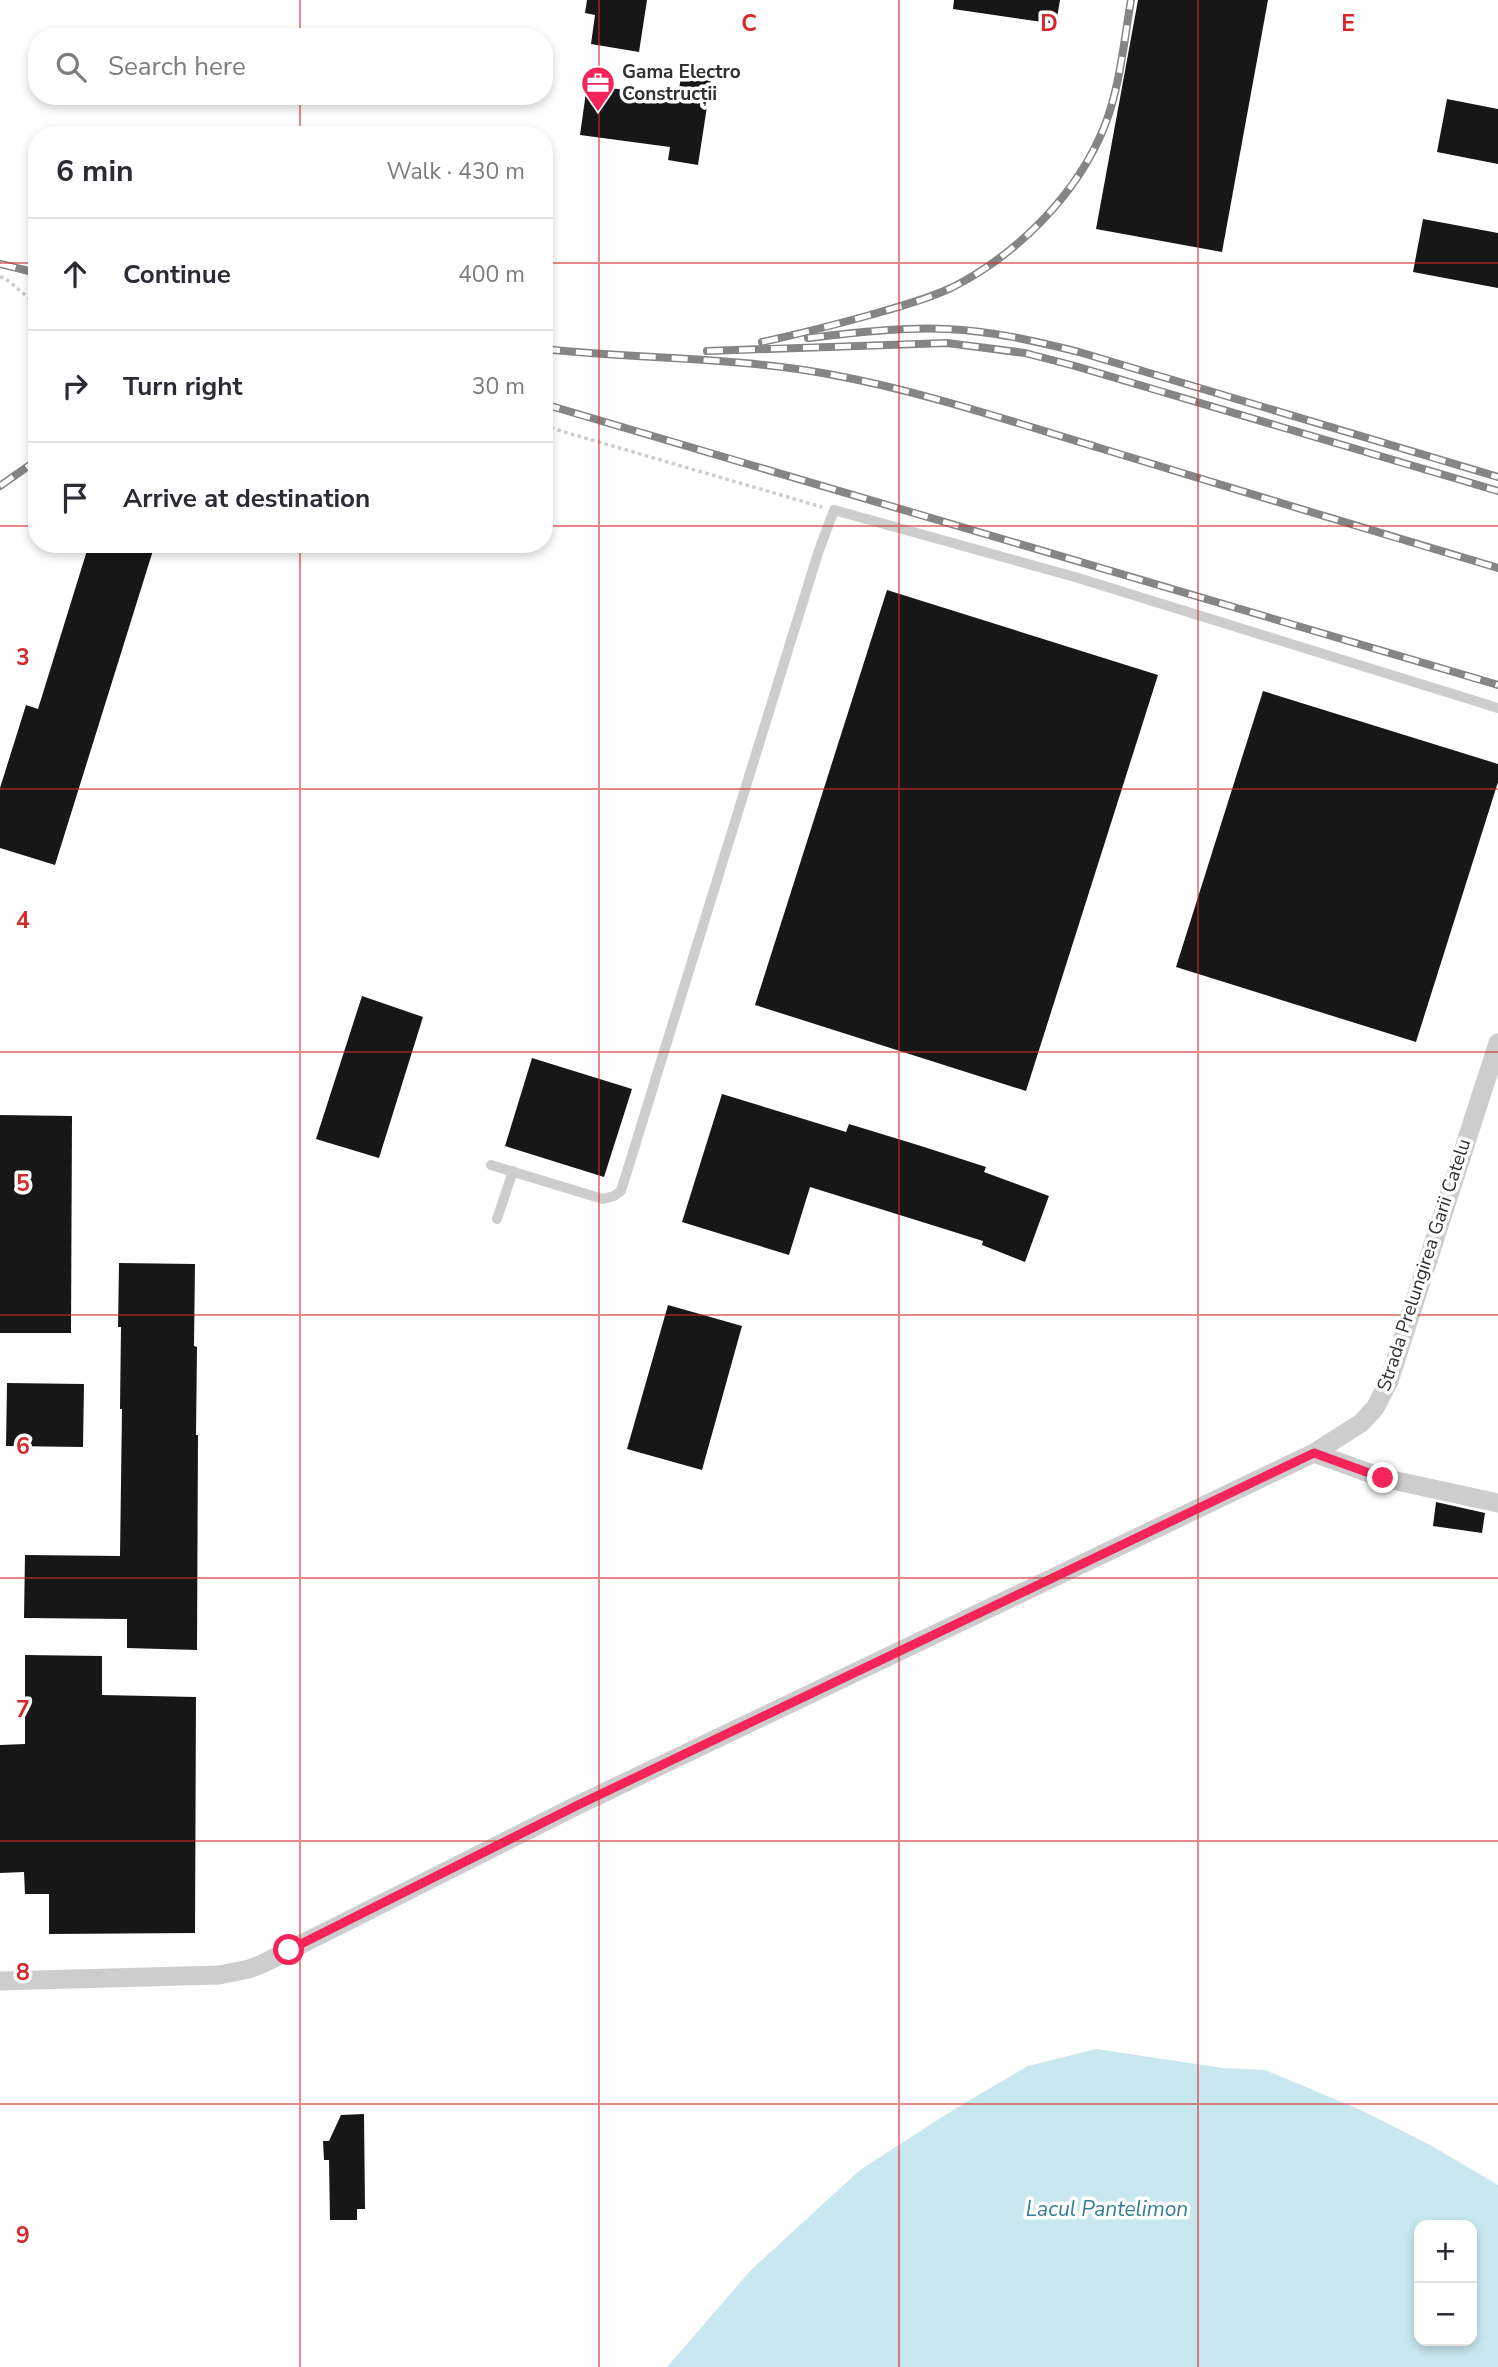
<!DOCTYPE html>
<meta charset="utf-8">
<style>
body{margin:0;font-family:"Nunito Sans",sans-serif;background:#f7f7f7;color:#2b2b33}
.controls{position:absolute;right:21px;bottom:21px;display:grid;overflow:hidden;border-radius:14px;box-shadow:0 4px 10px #0003}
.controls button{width:63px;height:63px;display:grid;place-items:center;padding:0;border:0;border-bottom:2px solid #e1e1e2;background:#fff;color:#2b2b33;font:35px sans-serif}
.stop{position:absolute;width:21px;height:21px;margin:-16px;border:5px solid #f5245a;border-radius:50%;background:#fff}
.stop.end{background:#f5245a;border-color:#fff;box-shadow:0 2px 7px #0008}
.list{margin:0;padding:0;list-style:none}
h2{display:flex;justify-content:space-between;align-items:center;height:91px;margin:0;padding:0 28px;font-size:30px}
h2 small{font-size:23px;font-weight:400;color:#7c7c81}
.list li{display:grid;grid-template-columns:46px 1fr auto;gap:21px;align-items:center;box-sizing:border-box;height:112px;padding:0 28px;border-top:2px solid #e1e1e2}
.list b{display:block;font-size:26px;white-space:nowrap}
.list em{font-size:23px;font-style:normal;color:#7c7c81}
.icon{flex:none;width:38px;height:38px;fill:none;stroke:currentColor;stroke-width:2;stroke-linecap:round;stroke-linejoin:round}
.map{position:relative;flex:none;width:1498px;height:2367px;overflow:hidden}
.search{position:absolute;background:#fff;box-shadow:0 4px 10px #0003;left:28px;top:28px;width:525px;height:77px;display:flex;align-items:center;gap:18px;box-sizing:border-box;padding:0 24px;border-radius:28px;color:#7c7c81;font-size:26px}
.panel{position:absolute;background:#fff;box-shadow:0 4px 10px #0003;left:28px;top:126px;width:525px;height:427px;border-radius:28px}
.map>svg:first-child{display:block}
.water{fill:#c8e7ef;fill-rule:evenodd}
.building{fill:#171717}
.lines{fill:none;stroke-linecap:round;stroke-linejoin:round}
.path{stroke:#cdcdcd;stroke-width:3.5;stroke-dasharray:3.5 3.5;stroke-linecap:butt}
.lane{stroke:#cdcdcd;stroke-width:10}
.street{stroke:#cdcdcd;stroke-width:19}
.rail-casing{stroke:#858585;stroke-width:8}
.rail{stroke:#fff;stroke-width:5;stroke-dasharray:16;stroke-linecap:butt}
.route{stroke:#f5245a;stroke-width:9}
.grid{fill:none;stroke:#d62828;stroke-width:2;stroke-opacity:0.55}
.labels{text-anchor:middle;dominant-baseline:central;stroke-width:7;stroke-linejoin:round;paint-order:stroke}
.poi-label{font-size:19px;font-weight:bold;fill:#303030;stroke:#fff;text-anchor:start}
.street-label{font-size:19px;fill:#303030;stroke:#fff}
.water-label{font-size:21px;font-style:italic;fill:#347f93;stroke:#fff}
.grid-label{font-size:23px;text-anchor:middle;font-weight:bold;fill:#d62828;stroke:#fff;stroke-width:7;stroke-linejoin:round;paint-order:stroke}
</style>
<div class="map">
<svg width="1498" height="2367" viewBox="0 0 1498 2367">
<rect width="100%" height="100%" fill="#fff"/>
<!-- water -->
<path class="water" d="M1096,2049L1223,2068L1265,2070L1363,2111L1432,2146L1498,2185V2367H667L751,2270L860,2170L953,2110L1028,2066ZM1419,2225H1472V2341H1419Z"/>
<!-- building -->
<g class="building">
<path d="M587,0H647L639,52L591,44L595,15L585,13Z"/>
<path d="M954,0H1060L1056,24L953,9Z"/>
<path d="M1138,0H1268L1222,252L1096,229Z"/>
<path d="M682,69L712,74L698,165L668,160L670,147L580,135L587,85L678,97Z"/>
<path d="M1447,99L1498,109V164L1437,152Z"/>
<path d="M1423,219L1498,233V288L1413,272Z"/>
<path d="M89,544H155L55,865L0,848V788L26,705L38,709Z"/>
<path d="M887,590L1158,675L1026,1091L755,1005Z"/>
<path d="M1263,691L1498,764V782L1416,1042L1176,967Z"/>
<path d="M362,996L423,1017L379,1158L316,1139Z"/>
<path d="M532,1058L632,1089L604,1177L505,1146Z"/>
<path d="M722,1094L846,1132L849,1124L921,1146L986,1167L984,1172L1049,1196L1025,1262L982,1245L983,1241L810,1187L789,1255L682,1222Z"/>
<path d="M0,1115L72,1116L71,1333H0Z"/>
<path d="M119,1263L195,1264L194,1346L197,1347L196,1435H198L197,1650L127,1648V1619L24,1618L25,1555L120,1556L122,1409H120L121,1327H118Z"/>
<path d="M668,1305L742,1326L702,1470L627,1449Z"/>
<path d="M7,1383L84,1384L83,1447L6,1446Z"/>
<path d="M1436,1502L1485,1513L1482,1533L1433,1526Z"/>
<path d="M25,1655L102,1656V1695L196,1697L195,1933L49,1934V1894H25L24,1872L0,1873V1745L25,1744Z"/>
<path d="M364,2114L365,2209H357V2220H330L329,2160H324L323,2141H329L341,2115Z"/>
</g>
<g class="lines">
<!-- path -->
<g class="path">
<path d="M0,277L5,278L37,305"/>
<path d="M544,426L822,507"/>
</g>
<!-- lane -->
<g class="lane">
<path d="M491,1165L603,1199L614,1196L621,1191L818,553L834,510L1075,577L1498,708"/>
<path d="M497,1219L513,1171"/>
</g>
<!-- street -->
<g class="street">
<path d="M1314,1453L1383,1478L1498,1503"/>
<path d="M0,1981L219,1975L249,1969L262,1964L578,1805L1314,1453L1361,1423L1375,1408L1389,1381L1498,1043"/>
</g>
<!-- rail casing -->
<g class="rail-casing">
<g id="rail">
<path d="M0,264L37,273"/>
<path d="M808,338C854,333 901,327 947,329C992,331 1035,341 1079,352L1498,477"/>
<path d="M762,342C799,334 834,325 870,315C898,307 925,300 951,288C1017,255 1078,194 1105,125C1120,86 1124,41 1131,0"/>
<path d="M544,349C639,359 734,357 828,374C922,391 1013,422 1103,449C1235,489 1366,529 1498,568"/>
<path d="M707,351L947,343L1025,353L1075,366L1498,491"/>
<path d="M544,404L1498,685"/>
<path d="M0,486L37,460"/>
</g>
</g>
<!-- rail -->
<use href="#rail" class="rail"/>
</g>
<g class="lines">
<!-- route -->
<path class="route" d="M289,1950L578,1805L1314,1453L1383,1478"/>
</g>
<!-- grid -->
<path class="grid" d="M300,0V37M599,0V2367M899,0V2367M1198,0V2367M300,96V135M0,263H37M544,263H1498M0,526H37M544,526H1498M300,544V2367M0,789H1498M0,1052H1498M0,1315H1498M0,1578H1498M0,1841H1498M0,2104H1498"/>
<!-- icons -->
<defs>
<g id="office-pin" transform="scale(1.75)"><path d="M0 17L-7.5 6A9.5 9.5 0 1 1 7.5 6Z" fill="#f5245a" stroke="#fff"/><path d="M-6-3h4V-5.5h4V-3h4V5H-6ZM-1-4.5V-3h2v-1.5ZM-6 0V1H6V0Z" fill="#fff"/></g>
</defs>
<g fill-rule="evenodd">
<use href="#office-pin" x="598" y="83"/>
</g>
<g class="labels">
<!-- poi labels -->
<g class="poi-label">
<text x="622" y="72">Gama Electro<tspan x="622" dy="22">Construcții</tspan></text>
</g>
<!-- street labels -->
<g class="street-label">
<text transform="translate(1424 1265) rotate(-72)">Strada Prelungirea Garii Catelu</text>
</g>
<!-- water labels -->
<g class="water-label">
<text x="1107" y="2209">Lacul Pantelimon</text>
</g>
</g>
<g class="grid-label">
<text x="749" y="31">C</text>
<text x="1049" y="31">D</text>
<text x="1348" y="31">E</text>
<text x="23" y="665">3</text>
<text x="23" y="928">4</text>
<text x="23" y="1191">5</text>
<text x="23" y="1454">6</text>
<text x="23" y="1717">7</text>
<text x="23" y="1980">8</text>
<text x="23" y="2243">9</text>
</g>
</svg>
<div class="controls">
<button>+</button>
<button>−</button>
</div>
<div class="stop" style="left:289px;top:1950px"></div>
<div class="stop end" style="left:1383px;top:1478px"></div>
<div class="search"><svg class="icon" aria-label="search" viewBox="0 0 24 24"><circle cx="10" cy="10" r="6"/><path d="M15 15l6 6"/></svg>Search here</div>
<section class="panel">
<h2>6 min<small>Walk · 430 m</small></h2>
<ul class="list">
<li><svg class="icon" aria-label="ahead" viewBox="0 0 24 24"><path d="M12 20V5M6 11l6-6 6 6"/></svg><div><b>Continue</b></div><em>400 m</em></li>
<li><svg class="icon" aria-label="right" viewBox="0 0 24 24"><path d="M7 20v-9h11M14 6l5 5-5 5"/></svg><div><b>Turn right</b></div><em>30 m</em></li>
<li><svg class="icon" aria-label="arrive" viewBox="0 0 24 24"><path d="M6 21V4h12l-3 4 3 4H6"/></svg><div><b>Arrive at destination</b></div></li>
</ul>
</section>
</div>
